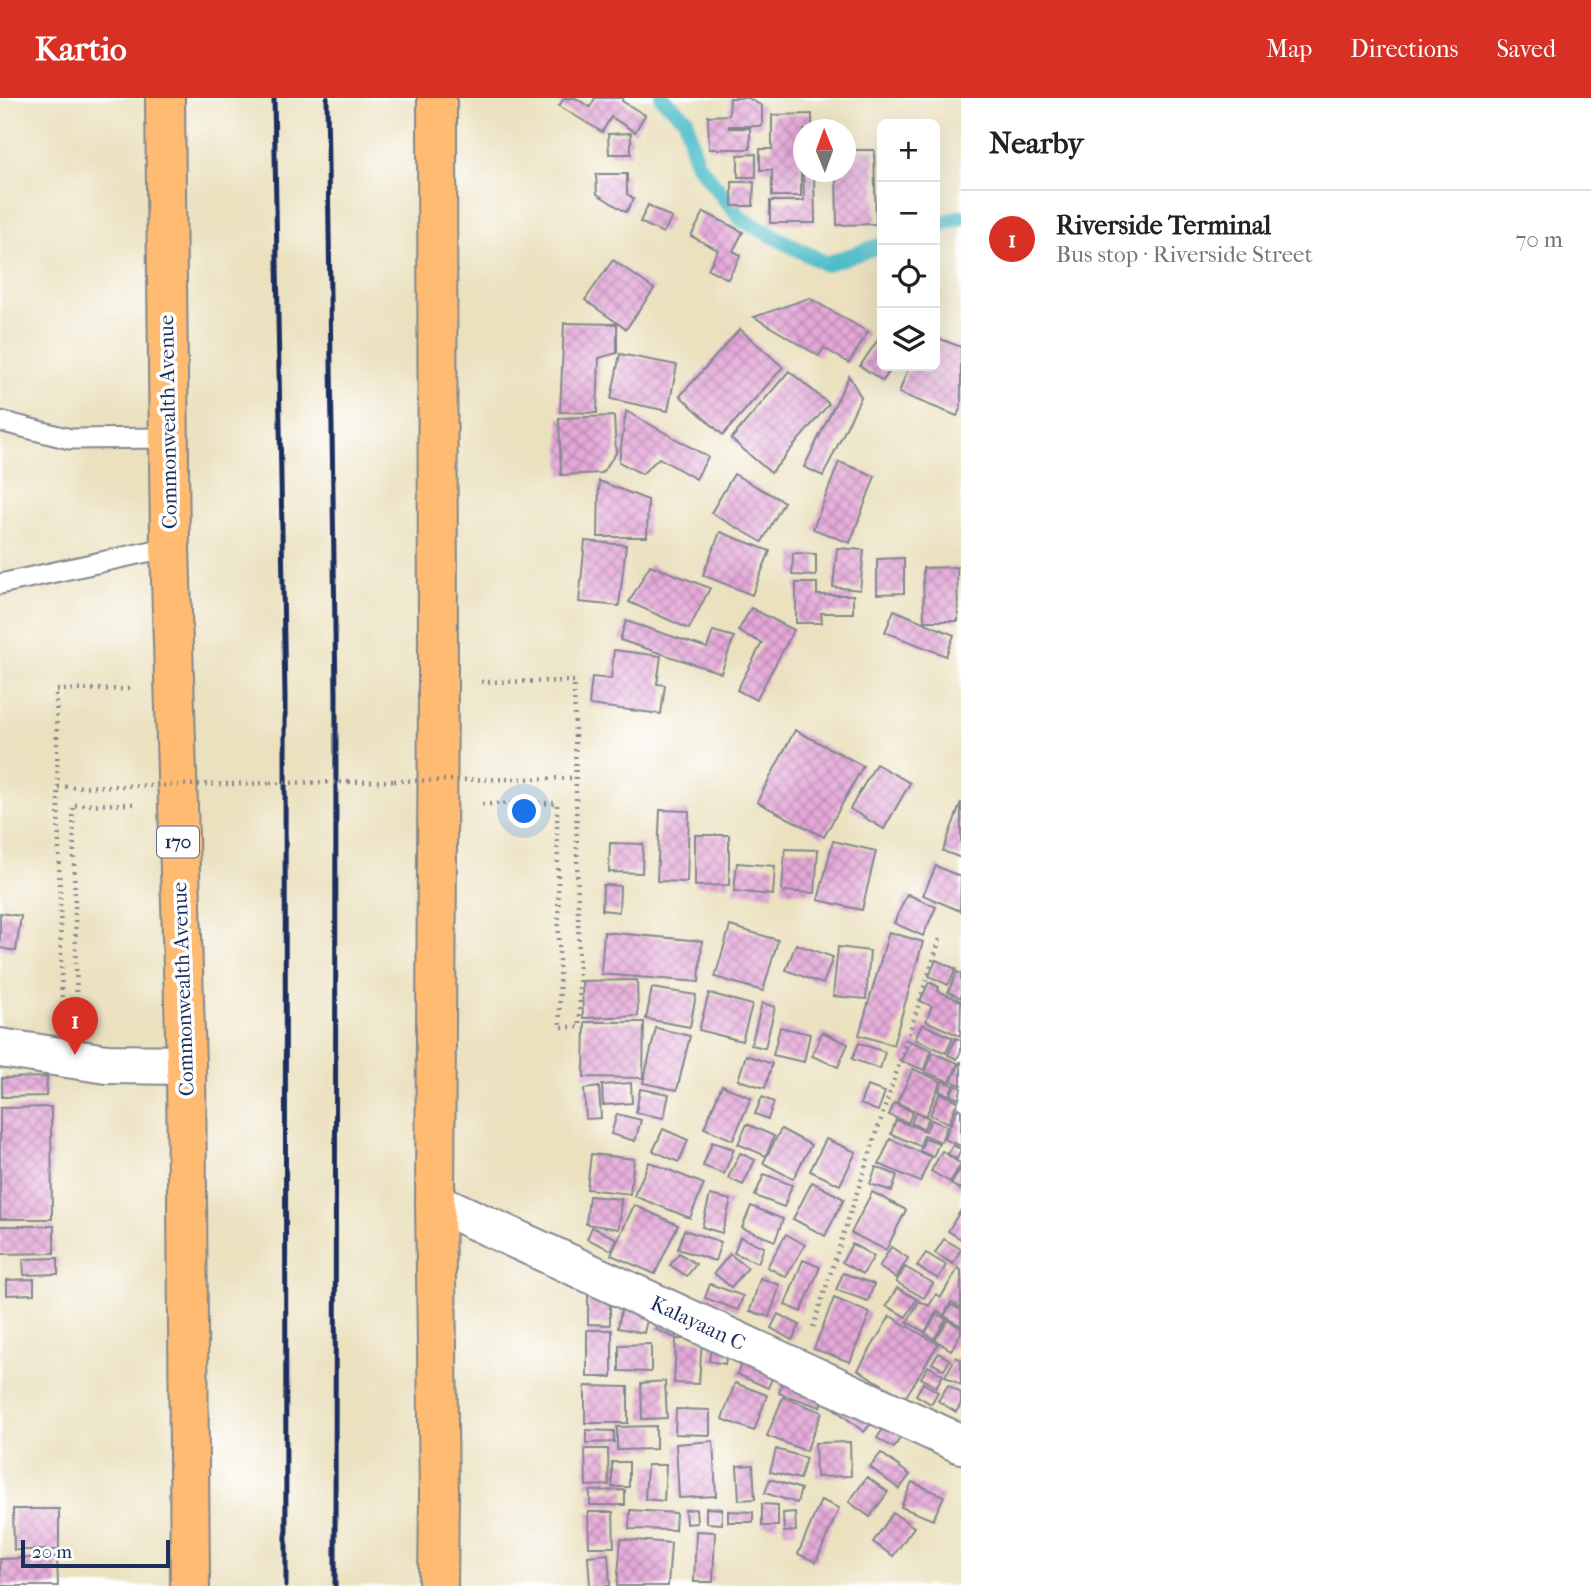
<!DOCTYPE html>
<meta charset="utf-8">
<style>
body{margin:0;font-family:"IM FELL French Canon",serif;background:#f2f2f2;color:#222}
.controls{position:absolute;right:21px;top:21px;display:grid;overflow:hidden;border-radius:10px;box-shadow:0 7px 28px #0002}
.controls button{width:63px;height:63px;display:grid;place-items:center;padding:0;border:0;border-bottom:2px solid #e0e0e0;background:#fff;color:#222;font:35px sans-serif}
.compass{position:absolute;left:793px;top:21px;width:63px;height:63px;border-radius:50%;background:#fff;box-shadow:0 7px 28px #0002;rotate:359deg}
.scale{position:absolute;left:21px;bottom:18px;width:149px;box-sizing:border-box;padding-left:7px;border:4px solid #1b2f5e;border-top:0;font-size:19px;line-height:24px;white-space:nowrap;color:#1b2f5e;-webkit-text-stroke:5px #fff;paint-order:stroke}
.you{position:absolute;left:525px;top:714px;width:24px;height:24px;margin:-18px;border:5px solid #fff;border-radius:50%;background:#1a73e8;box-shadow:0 0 0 10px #1a73e833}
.badge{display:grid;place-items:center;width:46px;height:46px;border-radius:50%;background:#d93025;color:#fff;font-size:23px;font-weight:700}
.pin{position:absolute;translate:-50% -58px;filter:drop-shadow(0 2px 4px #0008)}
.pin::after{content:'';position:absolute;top:37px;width:24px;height:21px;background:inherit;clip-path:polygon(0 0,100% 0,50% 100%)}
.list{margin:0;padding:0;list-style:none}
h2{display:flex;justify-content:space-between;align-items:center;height:91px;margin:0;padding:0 28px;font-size:30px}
h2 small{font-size:23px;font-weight:400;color:#767676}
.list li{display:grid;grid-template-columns:46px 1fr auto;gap:21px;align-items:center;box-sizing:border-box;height:98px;padding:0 28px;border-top:2px solid #e0e0e0}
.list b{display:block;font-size:26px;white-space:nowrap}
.list p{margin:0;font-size:23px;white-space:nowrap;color:#767676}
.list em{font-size:23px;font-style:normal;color:#767676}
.icon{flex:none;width:38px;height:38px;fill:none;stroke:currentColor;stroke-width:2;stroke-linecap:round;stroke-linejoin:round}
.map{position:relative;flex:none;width:961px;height:1488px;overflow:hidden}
header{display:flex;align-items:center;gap:42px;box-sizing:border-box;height:98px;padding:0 35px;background:#d93025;color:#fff}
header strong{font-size:33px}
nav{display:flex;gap:38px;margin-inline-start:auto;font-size:24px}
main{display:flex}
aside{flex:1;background:#fff}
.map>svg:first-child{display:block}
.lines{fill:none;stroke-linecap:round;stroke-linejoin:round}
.stream{stroke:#4fbdc8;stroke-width:16}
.building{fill:url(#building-cross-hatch)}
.lane-casing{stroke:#83888e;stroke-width:23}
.street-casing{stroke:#83888e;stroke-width:42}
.primary-casing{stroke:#83888e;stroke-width:42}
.path{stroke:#83888e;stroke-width:4.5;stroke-dasharray:2 5;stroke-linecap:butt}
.lane{stroke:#fff;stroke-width:19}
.street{stroke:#fff;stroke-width:38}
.primary{stroke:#ffbb71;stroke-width:38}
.rail{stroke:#1b2f5e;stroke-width:5}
.path-bridge{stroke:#83888e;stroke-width:4.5;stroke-dasharray:2 5;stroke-linecap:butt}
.labels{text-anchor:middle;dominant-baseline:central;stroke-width:7;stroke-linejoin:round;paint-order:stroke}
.shield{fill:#fff;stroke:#5f6d8e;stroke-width:2}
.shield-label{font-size:19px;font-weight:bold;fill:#1b2f5e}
.street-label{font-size:21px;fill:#1b2f5e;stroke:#fff}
</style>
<header>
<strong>Kartio</strong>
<nav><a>Map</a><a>Directions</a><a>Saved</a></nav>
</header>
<main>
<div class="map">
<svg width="961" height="1488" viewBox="0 0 961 1488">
<defs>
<pattern id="building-cross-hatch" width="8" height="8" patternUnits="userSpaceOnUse" patternTransform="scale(1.75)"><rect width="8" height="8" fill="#e5a8d8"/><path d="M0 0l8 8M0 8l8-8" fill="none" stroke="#b989b2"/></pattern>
</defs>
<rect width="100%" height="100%" fill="#fff"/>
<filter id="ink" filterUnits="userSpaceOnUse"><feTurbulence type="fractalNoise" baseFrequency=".0143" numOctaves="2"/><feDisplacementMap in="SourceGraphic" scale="14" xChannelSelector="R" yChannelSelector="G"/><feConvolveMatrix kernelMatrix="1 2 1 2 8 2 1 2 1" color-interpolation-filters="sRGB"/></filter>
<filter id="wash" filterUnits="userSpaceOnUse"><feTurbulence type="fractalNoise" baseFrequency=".00686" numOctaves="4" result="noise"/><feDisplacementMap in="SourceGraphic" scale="28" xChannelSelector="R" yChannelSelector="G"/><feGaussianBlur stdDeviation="1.57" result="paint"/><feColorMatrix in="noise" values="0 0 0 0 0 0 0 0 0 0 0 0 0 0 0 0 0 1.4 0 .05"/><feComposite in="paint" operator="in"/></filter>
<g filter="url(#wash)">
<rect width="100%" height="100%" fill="#ebe1bf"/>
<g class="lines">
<!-- stream -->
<g class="stream">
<path d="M662,0L686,21L696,64L741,121L826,166L882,147"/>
<path d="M935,128L961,119"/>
</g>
</g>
<g id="blocks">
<!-- building -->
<g class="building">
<path d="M564,0H575L590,9L595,0H623L622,3L645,17L635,34L611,19L602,34L559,8Z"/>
<path d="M730,0H748L762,8V28H729V30H750V51H709L708,18L729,17Z"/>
<path d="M812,16V27H834V32H804V64H801V98H772V72H760V51H772V17Z"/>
<path d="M631,35V56H609L608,36Z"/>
<path d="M846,52H874L876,126L837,127L836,74H846Z"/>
<path d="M756,56V79H738V57Z"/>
<path d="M803,74H814L815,125H770V103H804Z"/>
<path d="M596,76H627V96L634,101L626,114L597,96Z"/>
<path d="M732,84H754L753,108H732Z"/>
<path d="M648,107L672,120L663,135L640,124Z"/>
<path d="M704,114L743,134L733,153L741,157L728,181L708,171L718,152L691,138Z"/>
<path d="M613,162L654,191L626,231L585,202Z"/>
<path d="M809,200L868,234L849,265L824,250L819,258L754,219Z"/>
<path d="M564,225L617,226V255L599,260L597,315L560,314Z"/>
<path d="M740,231L783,269L723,337L680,298Z"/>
<path d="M882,236V268H893L883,283L860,268Z"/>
<path d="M935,239L961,249V308L957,318L899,295L909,268H935Z"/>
<path d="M620,256L677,267L668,313L611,301Z"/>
<path d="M789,273L829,306L771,375L731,341Z"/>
<path d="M849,278L861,299L823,378L804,369Z"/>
<path d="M626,313L708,359L696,381L659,360L642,376L619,364Z"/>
<path d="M614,318L616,355L602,375L561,377L559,320Z"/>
<path d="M839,364L875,378L850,445L813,431Z"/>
<path d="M734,376L784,404L762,444L711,415Z"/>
<path d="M599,383L648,402L647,439H598Z"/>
<path d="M720,434L770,453L752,497L703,477Z"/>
<path d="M585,443L626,447L619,508L579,504Z"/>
<path d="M837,450L864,452L860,492L833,489Z"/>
<path d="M793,455L816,456V478L792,477Z"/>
<path d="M904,460V495L877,496V461Z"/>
<path d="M650,467L710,490L689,531L629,504Z"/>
<path d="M957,469L958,523H924L923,470Z"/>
<path d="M796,485H817V497H853V515H821L822,525H796Z"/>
<path d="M751,510L794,532L756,602L737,592L762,545L738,533Z"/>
<path d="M894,512L954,537L946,558L885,534Z"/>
<path d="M626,523L707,550L713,533L734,539L721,575L620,542Z"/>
<path d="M614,552L661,558L657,586L665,587L661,616L589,607L592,579L611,581Z"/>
<path d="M795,632L863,668L824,739L757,704Z"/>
<path d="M876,666L910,685L884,731L850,711Z"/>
<path d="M961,704V760L943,753Z"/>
<path d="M660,712L689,713L687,784L657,783Z"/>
<path d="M695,737H729V787L695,788Z"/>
<path d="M833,743L876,753L862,812L818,802Z"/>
<path d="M610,745L643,746L642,775L609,774Z"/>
<path d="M785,751L818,752L815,795L782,793Z"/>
<path d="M737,765L775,768L773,797L734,793Z"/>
<path d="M936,768L961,779L960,813L923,797Z"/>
<path d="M603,787L620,788L619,814L602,812Z"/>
<path d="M907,796L936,809L923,838L894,825Z"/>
<path d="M0,815L21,818L16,853L0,850Z"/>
<path d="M730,828L778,842L763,893L715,879Z"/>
<path d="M604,834L702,843L699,884L601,876Z"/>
<path d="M889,834L923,844L893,947L859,937Z"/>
<path d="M796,846L833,859L823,886L786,872Z"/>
<path d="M838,849L870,853L866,901L833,898Z"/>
<path d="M936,862L956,871L948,887L929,878Z"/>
<path d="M957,874L961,876V900L948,894Z"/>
<path d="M637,882L638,918L583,920L582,883Z"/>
<path d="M929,884L939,889L938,893L961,903L960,938L926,923L932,908L920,903Z"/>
<path d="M652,890L696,897L690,929L646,921Z"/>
<path d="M709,895L752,907L742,943L699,932Z"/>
<path d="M762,905L775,909L765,950L751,947Z"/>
<path d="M585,924H644L643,980L584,979Z"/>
<path d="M922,926L953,940L946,955L915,941Z"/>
<path d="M780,929L810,936L804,964L773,957Z"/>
<path d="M656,930L690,938L677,992L643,985Z"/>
<path d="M822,934L848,946L838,969L812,958Z"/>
<path d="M956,940L961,942V953L957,961L948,957Z"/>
<path d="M910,943L932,952L924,972L901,963Z"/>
<path d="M859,945L885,954L880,971L852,961Z"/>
<path d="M933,955L958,965L950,984L925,974Z"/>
<path d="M746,957L772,966L765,990L738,982Z"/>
<path d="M961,963V987L951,983Z"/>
<path d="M913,971L941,983L926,1018L897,1005Z"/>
<path d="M47,979L46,998L2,999V980Z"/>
<path d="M943,983L953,987L949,997L939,993Z"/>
<path d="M631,985L632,1005L603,1007L602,987Z"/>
<path d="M722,987L751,1000L733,1042L704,1030Z"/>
<path d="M955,987L961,990L959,1001L950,997Z"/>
<path d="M867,988L885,994L878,1013L860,1006Z"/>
<path d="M599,989L601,1020L586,1021L584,991Z"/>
<path d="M640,991L669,996L664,1020L636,1015Z"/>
<path d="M940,995L958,1003L949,1025L930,1017Z"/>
<path d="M762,999L774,1004L768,1021L755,1016Z"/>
<path d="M894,1005L913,1014L908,1025L889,1017Z"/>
<path d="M51,1009L52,1121H0V1010Z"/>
<path d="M958,1010L961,1012V1048L944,1041Z"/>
<path d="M916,1014L929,1020L924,1031L911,1025Z"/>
<path d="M617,1016L641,1022L635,1043L611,1036Z"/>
<path d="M896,1022L926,1033L931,1022L947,1028L941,1044L924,1037L920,1048L891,1036Z"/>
<path d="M747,1026L774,1038L766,1058L738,1046Z"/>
<path d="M663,1031L688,1042L679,1064L653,1053Z"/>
<path d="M781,1031L811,1047L793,1081L763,1065Z"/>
<path d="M925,1040L939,1045L933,1059L920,1053Z"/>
<path d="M826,1041L856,1054L840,1087L810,1073Z"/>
<path d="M890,1041L931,1059L920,1084L879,1066Z"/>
<path d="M712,1044L734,1051L724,1076L703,1068Z"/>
<path d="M953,1047L961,1051L957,1061L948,1056Z"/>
<path d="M942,1053L961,1066L950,1084L931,1073Z"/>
<path d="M740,1055L755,1062L743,1087L728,1080Z"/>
<path d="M591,1056L634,1061L630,1096L587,1091Z"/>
<path d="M649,1064L704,1086L690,1120L634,1098Z"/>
<path d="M876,1069L897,1077L892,1093L870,1086Z"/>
<path d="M961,1070V1092L951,1086Z"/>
<path d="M764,1076L792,1087L784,1109L755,1098Z"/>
<path d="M812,1084L844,1101L825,1138L793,1121Z"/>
<path d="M872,1094L906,1112L886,1152L851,1135Z"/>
<path d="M710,1097L731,1102L722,1135L702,1129Z"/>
<path d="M589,1098L621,1101L619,1131L586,1126Z"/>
<path d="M634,1107L678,1127L655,1176L611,1157Z"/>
<path d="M751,1108L783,1121L775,1143L742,1130Z"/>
<path d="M961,1112V1141L948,1133Z"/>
<path d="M0,1128H54V1155L0,1156Z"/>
<path d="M592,1129L617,1141L611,1152L587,1141Z"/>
<path d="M684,1132L721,1144L715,1163L678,1151Z"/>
<path d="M786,1136L805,1147L786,1179L767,1169Z"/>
<path d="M740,1139L764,1149L758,1165L734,1155Z"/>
<path d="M944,1141L961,1151L953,1166L935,1155Z"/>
<path d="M852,1146L874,1158L863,1176L842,1164Z"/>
<path d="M891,1149L908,1160L896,1180L879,1169Z"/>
<path d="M679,1155L696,1166L687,1178L670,1167Z"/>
<path d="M926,1155L946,1167L938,1181L917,1168Z"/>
<path d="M730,1156L748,1170L731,1189L714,1175Z"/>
<path d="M58,1160V1176L24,1177L23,1161Z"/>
<path d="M803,1162L820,1169L801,1214L785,1207Z"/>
<path d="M905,1169L933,1185L924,1200L896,1184Z"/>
<path d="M958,1170L961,1172V1210L951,1204L944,1217L937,1213L925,1234L907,1224L919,1203L929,1208L936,1196L941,1199Z"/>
<path d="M843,1175L874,1186L868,1203L836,1192Z"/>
<path d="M760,1180L780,1187L769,1219L750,1213Z"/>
<path d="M34,1181V1196L7,1197V1182Z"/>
<path d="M710,1186L743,1198L738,1212L705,1200Z"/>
<path d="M610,1190V1227L588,1226V1191Z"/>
<path d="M897,1190L917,1201L906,1219L886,1208Z"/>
<path d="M834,1200L870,1215L850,1264L814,1251Z"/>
<path d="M622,1207L649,1212L644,1235L618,1230Z"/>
<path d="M951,1207L961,1212V1228L944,1218Z"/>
<path d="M663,1216L683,1226L675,1240L655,1231Z"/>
<path d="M778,1216L800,1227L792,1242L771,1230Z"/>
<path d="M937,1216L946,1221L934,1241L925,1235Z"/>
<path d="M890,1218L938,1246L905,1300L858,1272Z"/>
<path d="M948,1222L961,1230V1235L951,1252L935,1242Z"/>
<rect x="587" y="1232" width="25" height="47"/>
<path d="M676,1241L702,1242L699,1286L674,1285Z"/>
<path d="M712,1245L728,1247L725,1266L709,1263Z"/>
<path d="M651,1246V1274L619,1273V1247Z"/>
<path d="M747,1253L778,1266L768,1290L737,1276Z"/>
<path d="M939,1255L950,1262L944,1272L932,1265Z"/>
<path d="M956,1259L961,1262V1287L945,1278Z"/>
<path d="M928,1268L943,1277L936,1289L921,1280Z"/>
<path d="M786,1274L827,1287L820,1309L779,1295Z"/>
<path d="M665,1283L667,1320L642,1321L641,1285Z"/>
<path d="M735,1285L767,1297L754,1333L722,1321Z"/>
<path d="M923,1285L938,1294L931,1306L916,1297Z"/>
<path d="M948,1287L961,1295V1306L956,1314L938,1303Z"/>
<path d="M585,1288L628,1289V1325H585Z"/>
<path d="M841,1296L874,1322L864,1334L831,1308Z"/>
<path d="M783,1299L822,1314L806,1353L767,1338Z"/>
<path d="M676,1311L710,1312V1337L675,1336Z"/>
<path d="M890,1321L905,1332L894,1350L877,1340Z"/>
<path d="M656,1328V1351L617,1352V1329Z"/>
<path d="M586,1332L614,1333V1344L586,1345Z"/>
<path d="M713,1343L716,1398L679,1400L676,1346Z"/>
<path d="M850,1344L851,1378L816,1379L815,1345Z"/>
<path d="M585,1351H608L609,1387L586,1388Z"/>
<path d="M776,1351L806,1360L800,1381L770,1374Z"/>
<path d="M881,1355L910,1377L899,1391L870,1369Z"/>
<rect x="612" y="1364" width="17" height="25"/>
<path d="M647,1367H666L664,1403L645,1401Z"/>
<path d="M753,1367L755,1401L739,1402L737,1368Z"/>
<path d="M867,1379L888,1394L870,1419L849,1404Z"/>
<path d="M770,1381L801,1391L797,1405L765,1395Z"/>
<path d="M912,1384L944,1398L933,1422L901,1409Z"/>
<path d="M625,1392V1407H590V1393Z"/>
<path d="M821,1402L839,1410L816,1464L798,1456Z"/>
<path d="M762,1406L778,1407V1428H762Z"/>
<path d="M706,1410L722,1411V1426L706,1425Z"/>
<path d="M13,1411H59V1452H14Z"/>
<path d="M696,1411L697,1425L686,1426L685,1412Z"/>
<path d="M630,1412L676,1415L675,1432L629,1431Z"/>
<path d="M728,1413L753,1414V1424H728Z"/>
<path d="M588,1414H613L614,1449H589Z"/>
<path d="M795,1414L796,1433L784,1434L783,1415Z"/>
<path d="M893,1415L914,1429L893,1458L873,1444Z"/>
<path d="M696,1433L715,1434L713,1484H694Z"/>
<path d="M621,1441L671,1445L668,1488H617Z"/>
<path d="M608,1456L610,1488H590L588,1458Z"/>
<path d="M57,1459L58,1488H1L0,1461Z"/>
</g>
</g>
</g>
<g filter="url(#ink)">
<use href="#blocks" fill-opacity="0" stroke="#83888e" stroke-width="2"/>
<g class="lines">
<!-- lane casing -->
<g class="lane-casing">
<g id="lane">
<path d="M0,323L70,341L169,340"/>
<path d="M0,486L170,449"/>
</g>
</g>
<!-- street casing -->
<g class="street-casing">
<g id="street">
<path d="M0,950L107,966L186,967"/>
<path d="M435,1104L961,1346"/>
</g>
</g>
<!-- primary casing -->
<g class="primary-casing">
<g id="primary">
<path d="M165,0L170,449L186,967L190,1488"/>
<path d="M437,0L438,585L435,1104L439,1398L438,1488"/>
</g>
</g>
<!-- path -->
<g class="path">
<path d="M481,584L574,583L580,929H560L557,705L482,706"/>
<path d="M349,684L394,683"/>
<path d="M232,686L270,685"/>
<path d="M62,913L56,592L131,591"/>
<path d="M75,913H77L73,707L133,706"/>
<path d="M813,1229L940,841"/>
</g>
<!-- lane -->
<use href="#lane" class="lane"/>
<!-- street -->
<use href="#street" class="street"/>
<!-- primary -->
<use href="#primary" class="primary"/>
<!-- rail -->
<g class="rail">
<path d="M274,0L285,598L286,1488"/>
<path d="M327,0L336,597L335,1488"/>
</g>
<!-- path-bridge -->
<g class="path-bridge">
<path d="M394,683L576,680"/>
<path d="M270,685L349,684"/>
<path d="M58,689L232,686"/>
</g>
</g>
</g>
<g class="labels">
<!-- shield labels -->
<rect class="shield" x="157" y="728.5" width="42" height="31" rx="5"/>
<g class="shield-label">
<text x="178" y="744">170</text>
</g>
<!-- street labels -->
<g class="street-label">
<text transform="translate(168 324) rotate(-91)">Commonwealth Avenue</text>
<text transform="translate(183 891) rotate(-92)">Commonwealth Avenue</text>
<text transform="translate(698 1225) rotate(25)">Kalayaan C</text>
</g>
</g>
</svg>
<div class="controls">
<button>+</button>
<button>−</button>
<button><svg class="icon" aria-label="locate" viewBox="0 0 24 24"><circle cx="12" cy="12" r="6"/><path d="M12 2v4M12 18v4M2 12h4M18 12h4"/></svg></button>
<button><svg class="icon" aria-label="layers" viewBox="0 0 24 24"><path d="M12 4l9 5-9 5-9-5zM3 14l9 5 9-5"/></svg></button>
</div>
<svg class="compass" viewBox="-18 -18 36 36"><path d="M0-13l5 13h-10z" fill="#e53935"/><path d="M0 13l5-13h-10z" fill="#767676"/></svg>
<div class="scale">20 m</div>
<div class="you"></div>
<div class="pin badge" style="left:75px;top:957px">1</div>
</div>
<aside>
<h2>Nearby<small></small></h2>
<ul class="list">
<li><span class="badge">1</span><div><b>Riverside Terminal</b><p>Bus stop · Riverside Street</p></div><em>70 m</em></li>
</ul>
</aside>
</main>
